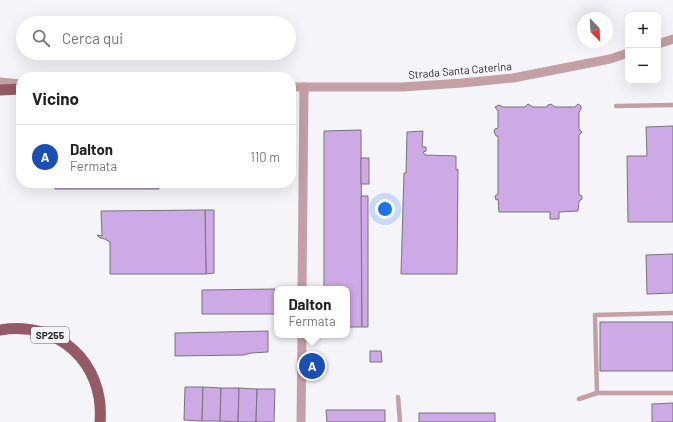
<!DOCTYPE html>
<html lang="it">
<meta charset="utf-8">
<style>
body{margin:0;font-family:Barlow,sans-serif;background:#f6f6f6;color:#222}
.controls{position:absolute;right:12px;top:12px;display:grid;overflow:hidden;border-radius:8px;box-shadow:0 4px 16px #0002}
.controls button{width:36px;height:36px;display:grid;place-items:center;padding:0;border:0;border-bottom:1px solid #e0e0e0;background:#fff;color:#222;font:20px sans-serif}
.compass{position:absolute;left:577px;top:12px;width:36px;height:36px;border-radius:50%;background:#fff;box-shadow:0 4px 16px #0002;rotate:156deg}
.you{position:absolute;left:385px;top:209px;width:14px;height:14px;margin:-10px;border:3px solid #fff;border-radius:50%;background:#1a73e8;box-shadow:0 0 0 6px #1a73e833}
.badge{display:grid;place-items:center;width:26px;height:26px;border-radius:50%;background:#b45309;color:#fff;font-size:13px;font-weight:700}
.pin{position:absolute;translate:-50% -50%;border:2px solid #fff;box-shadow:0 1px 4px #0006}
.popup{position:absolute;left:274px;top:286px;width:76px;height:52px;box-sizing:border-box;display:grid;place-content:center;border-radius:8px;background:#fff;filter:drop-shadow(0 1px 3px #0005);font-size:13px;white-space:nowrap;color:#767676}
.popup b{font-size:15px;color:#222}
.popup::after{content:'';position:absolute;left:50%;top:100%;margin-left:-8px;border:8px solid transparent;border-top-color:#fff}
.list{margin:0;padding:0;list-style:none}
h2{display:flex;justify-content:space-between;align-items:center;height:52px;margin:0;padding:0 16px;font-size:17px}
h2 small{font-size:13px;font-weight:400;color:#767676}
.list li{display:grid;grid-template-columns:26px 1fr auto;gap:12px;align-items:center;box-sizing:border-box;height:64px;padding:0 16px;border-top:1px solid #e0e0e0}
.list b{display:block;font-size:15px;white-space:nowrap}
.list p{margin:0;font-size:13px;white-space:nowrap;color:#767676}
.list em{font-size:13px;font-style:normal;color:#767676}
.icon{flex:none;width:22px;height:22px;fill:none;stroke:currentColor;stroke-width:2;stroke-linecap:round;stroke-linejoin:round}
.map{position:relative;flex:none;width:673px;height:422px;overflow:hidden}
.search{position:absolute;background:#fff;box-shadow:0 4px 16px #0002;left:16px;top:16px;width:280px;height:44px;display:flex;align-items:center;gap:10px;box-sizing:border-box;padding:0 14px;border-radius:22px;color:#767676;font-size:15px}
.panel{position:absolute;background:#fff;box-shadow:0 4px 16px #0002;left:16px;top:72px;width:280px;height:116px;border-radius:16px}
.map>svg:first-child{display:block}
.building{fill:#cda9e5;stroke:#777478}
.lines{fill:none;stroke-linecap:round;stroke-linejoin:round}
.service{stroke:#c3a0a6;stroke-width:4.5}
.minor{stroke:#c3a0a6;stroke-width:9}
.primary{stroke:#945a66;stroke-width:11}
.labels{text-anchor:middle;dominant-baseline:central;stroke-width:3;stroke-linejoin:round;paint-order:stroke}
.shield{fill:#f5f4f9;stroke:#666669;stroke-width:1}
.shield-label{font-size:10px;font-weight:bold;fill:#29292b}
.street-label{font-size:11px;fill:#29292b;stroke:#f5f4f9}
</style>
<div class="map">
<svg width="673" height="422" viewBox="0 0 673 422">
<rect width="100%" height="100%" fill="#f5f4f9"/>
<!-- building -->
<g class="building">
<path d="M528,104L533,107H547L548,105L551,104L555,107H575L578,104L581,106V109L579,112V130L582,132L579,135V195L582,196V199L579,201L578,211L559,212V219H550V212H499L498,199L496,200L495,196L498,194V136H496L494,131L495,129L498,128V111L495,107L499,105L503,107H525Z"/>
<path d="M673,126V222H628L627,156H647L646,127Z"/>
<path d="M361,130L362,327H347V289H324V131Z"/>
<path d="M423,131L422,147H426V151L423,152L425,155L456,156V170L458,169L457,274H401L404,173H406L407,132Z"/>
<rect x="361" y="158" width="8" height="26"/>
<path d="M55,183H158L159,189H55Z"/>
<path d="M361,196H368V327H362Z"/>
<path d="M205,210H214V273L206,274Z"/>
<path d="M205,210L206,274H110V242L105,239L100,238L97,235L102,236L101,211Z"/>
<path d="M673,254V293L647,294L646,255Z"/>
<path d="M275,289V314H202V290Z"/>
<rect x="600" y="322" width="73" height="49"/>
<path d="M268,331V352L251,353L244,355L175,356V333Z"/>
<path d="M370,351H381L382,362H370Z"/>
<path d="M185,387H203L202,421L184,420Z"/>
<path d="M203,387L221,388L220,421H202Z"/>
<path d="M221,388H239L238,422L220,421Z"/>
<path d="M239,388L257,389L256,422H238Z"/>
<path d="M257,389H275L274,422H256Z"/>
<path d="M673,403V422H652V404Z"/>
<path d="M326,410H385V422H327Z"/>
<rect x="419" y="413" width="76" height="9"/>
</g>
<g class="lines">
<!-- service -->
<g class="service">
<path d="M616,106L673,105"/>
<path d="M597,393L595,315L673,313"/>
<path d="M398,397L400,422"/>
<path d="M579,399L597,393H673"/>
</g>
<!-- minor -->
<g class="minor">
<path d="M658,44L673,39"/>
<path d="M0,82L21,84"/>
<path d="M291,87H402L462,83L513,78L610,59L628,53"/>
<path d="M302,289L304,87"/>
<path d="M301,422L302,335"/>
</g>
<!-- primary -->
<g class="primary">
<path d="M0,90L21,89"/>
<path d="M0,330C58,320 105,363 100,422"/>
</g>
</g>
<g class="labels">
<!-- shield labels -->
<rect class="shield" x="31" y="327" width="38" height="16" rx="3"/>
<g class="shield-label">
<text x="50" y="335">SP255</text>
</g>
<!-- street labels -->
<g class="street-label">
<text transform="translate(460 70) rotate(-5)">Strada Santa Caterina</text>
</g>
</g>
</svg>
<div class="controls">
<button>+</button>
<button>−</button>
</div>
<svg class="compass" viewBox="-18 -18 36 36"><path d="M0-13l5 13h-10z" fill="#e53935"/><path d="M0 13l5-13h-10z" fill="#767676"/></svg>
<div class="you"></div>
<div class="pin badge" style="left:312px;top:366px;background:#1a4fb4">A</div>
<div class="popup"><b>Dalton</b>Fermata</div>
<div class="search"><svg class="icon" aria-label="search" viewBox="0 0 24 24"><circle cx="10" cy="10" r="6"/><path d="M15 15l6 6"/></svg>Cerca qui</div>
<section class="panel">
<h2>Vicino<small></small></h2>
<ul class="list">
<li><span class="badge" style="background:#1a4fb4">A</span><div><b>Dalton</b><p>Fermata</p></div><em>110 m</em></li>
</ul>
</section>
</div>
